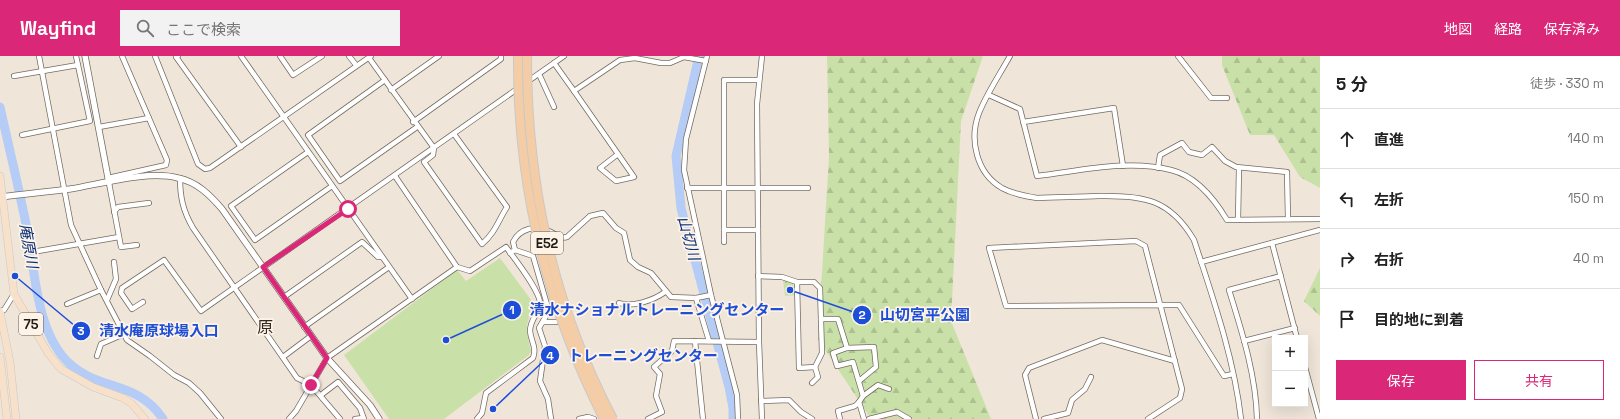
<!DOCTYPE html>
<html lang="ja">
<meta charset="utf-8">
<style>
body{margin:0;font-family:"Space Grotesk","Noto Sans JP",sans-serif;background:#f2f2f2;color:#222}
.controls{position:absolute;right:12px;bottom:12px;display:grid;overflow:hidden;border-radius:0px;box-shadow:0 4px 16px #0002}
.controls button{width:36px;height:36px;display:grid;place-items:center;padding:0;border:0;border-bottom:1px solid #e0e0e0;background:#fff;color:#222;font:20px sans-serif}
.stop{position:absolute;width:12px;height:12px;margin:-9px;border:3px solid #db2777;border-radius:50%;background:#fff}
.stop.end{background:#db2777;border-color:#fff;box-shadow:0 1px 4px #0008}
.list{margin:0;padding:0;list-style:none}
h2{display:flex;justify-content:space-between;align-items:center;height:52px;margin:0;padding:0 16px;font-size:17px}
h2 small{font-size:13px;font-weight:400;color:#767676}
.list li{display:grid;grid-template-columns:26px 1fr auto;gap:12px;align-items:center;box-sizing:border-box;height:60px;padding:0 16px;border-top:1px solid #e0e0e0}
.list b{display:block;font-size:15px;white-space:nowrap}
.list em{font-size:13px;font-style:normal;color:#767676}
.actions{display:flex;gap:8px;padding:12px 16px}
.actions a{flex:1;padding:9px 0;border:1px solid #db2777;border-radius:0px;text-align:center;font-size:14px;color:#db2777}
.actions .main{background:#db2777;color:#fff}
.icon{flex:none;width:22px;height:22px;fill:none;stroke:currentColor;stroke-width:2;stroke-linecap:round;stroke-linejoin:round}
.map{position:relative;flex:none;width:1320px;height:363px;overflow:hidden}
header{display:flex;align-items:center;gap:24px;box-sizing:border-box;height:56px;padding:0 20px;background:#db2777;color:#fff}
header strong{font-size:19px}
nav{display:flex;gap:22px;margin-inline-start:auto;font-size:14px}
.search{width:280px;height:36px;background:#f2f2f2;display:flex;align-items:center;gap:10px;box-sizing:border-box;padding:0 14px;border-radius:0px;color:#767676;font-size:15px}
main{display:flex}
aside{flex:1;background:#fff}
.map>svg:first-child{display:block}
.grass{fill:#c9e1a8}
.forest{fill:url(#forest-firs)}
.park{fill:url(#park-dots)}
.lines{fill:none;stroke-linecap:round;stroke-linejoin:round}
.river{stroke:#b4ccf6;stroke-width:9}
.minor-casing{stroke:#746b61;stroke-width:6}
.tertiary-casing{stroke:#746b61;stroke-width:7}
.primary-casing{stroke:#c9c9c8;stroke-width:8}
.minor{stroke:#fff;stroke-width:4.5}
.tertiary{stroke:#fff;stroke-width:5.5}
.primary{stroke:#f8e1ca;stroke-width:7}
.motorway-bridge-casing{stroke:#c9c9c8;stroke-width:10;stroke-linecap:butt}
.motorway-bridge{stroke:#f4cda6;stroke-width:8}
.route{stroke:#db2777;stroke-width:5}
.labels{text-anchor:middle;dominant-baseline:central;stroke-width:3.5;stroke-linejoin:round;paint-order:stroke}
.shield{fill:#fdf3e6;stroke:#625c56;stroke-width:1}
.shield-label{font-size:13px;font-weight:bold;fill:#201c18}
.water-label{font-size:15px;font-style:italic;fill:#09307d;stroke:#fdf3e6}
.quarter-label{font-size:16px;fill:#332b22;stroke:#fdf3e6}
.leader{fill:none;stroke:#1d4ed8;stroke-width:1.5}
.callout-dot{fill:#1d4ed8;stroke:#fdf3e6;stroke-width:1.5}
.mark-label{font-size:12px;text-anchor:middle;font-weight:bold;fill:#fff}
.callout-label{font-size:15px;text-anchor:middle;font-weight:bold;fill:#1d4ed8;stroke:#fdf3e6;stroke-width:3.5;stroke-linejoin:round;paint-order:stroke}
</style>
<header>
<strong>Wayfind</strong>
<div class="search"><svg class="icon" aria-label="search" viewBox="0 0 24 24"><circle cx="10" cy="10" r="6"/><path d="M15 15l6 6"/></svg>ここで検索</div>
<nav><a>地図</a><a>経路</a><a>保存済み</a></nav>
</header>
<main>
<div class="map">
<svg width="1320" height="363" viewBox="0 0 1320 363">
<defs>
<pattern id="forest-firs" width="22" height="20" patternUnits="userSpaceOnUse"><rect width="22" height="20" fill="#c9e1a8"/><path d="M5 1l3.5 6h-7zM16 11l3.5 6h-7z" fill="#acc090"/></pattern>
<pattern id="park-dots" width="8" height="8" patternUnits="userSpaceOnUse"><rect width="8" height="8" fill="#c9e1a8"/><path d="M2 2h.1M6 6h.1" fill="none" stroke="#acc090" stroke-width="1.8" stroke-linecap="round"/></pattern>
</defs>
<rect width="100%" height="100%" fill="#f0e5d9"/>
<!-- grass -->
<path class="grass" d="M500,202L534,248C525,272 525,270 531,295L529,299L444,363H389L344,299L457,214L466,225Z"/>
<!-- forest -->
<g class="forest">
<path d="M827,0H983L961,65L951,265L991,363H871L818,283L829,100Z"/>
<path d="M1222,0H1320V132L1300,121L1274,79H1250L1222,9Z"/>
<path d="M1320,212V260L1304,245Z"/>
</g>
<!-- park -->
<path class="park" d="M783,224L793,227L795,239L785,240Z"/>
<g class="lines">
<!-- river -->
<g class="river">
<path d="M699,0L676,100L681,152L729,331L733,352V363"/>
<path d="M0,51C9,92 19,132 27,173C35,214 36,279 71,309C101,335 138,325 163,363"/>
</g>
<!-- minor casing -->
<g class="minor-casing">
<g id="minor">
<path d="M39,0L71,169L101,234L127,284L150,300L174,319L189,327L200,337L221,363"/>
<path d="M155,0L198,108L205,113L210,112L371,0"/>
<path d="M178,0L176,1L241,91"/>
<path d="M241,0L412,243"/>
<path d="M280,0L293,19L322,0"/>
<path d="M349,0L356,9"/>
<path d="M707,0L686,83L684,114L711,239L737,339L738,363"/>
<path d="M1010,0C1000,18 987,37 979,57C969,83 976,117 1002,132C1013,138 1025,140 1037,142C1058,141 1078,141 1099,140C1143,139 1170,143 1194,184C1213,242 1234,302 1241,363"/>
<path d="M1178,0L1211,42H1227"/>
<path d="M369,2L434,92L433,99L424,106L482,188C495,177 498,165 507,151L454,78"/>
<path d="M554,7L574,35L620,4L635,2L661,7H670L684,1L706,5"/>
<path d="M539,18L554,51"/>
<path d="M14,20L78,9"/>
<path d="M385,24L308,79L340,125L417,71"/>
<path d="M391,34L439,0"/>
<path d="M574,35L634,121L616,125L600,112L618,98"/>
<path d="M989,39L1020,53L1037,120C1080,115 1128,103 1171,114C1196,120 1215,144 1227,164L1320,163"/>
<path d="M413,66L501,3V0"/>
<path d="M1023,66L1114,52L1123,110"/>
<path d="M99,71L149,62"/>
<path d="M22,79L90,65L76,0"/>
<path d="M308,96L231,150L255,184L332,130"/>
<path d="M1158,112L1160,99L1182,87L1189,96L1202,99L1212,91L1225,105L1236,111L1287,116L1288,163"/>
<path d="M395,120L457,211L470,215L506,191C514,202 542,237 540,249C538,258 530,264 530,275C531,286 537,291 533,302L486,337L482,357L477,363"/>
<path d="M108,122L166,109L167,104L122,0"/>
<path d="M180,122C180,141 183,155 193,172L297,322L303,325"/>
<path d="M109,127L121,191L137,189"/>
<path d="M687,132H808"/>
<path d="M114,156L118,151L149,147"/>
<path d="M1238,164L1239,112"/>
<path d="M724,174H758"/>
<path d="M724,186V24H759"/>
<path d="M1272,187L1297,282"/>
<path d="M515,194L533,200L548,252L546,260L539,272L545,290L540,325L548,343L551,363"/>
<path d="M38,195L119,181"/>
<path d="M510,197L515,194L513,186C520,172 536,169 549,175C556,178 559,183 567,181L590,160L603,157L616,172L624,177L630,204L638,211L651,217L671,241L696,242L711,239"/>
<path d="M1201,206L1320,174"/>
<path d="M758,220L782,221L797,226H814L820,232L822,297L815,311L799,312L797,226"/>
<path d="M284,241L362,186L378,201H382"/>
<path d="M696,242L709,285"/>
<path d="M107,244L116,223L114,206"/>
<path d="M143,246L132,253L121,237L122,232L164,204L201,255L564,0"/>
<path d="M619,247C632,252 654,244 665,236"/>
<path d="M67,248L101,234"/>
<path d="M0,255L4,254L14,238"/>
<path d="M821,263H838L847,292L833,297L837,310L853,306L863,340L859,346L864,363"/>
<path d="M543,266H556"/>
<path d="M304,271L389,211"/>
<path d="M695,285L703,363"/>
<path d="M1244,285L1295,272"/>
<path d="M847,292L874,291L876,311L859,325"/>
<path d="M97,300L101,288L124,278"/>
<path d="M283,301L311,280"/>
<path d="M1305,311L1319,363"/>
<path d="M812,327L818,321L815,311"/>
<path d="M311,329L340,363"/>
<path d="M321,339L338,326L360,352L364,363"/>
<path d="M863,340L878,329L889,333"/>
<path d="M761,345L789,344L801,356L812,363"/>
<path d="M289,363L296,355L327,302L457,211"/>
<path d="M355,363L363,362"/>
<path d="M579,363L588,361L594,363"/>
<path d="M648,363L662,356L656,340L660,318L654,311L672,295L674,285L759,286"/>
<path d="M762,363L759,286L757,48L762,0"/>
<path d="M840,363L838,355L855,350L859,346"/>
<path d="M869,363L897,356L909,363"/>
<path d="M1036,363L1025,319L1029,312L1102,284L1175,305"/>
<path d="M1044,363L1068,357L1072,344L1085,333L1091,321"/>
<path d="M1148,363L1180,342L1182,333L1145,190L1136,185L989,192L1006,250L1160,249H1179L1224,320L1233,318"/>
<path d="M1257,363C1256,319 1242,276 1229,234L1281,220"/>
</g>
</g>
<!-- tertiary casing -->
<g class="tertiary-casing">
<g id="tertiary">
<path d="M85,0L109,127"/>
<path d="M0,141C23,138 47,136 70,133C101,128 148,114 178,122C197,126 210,139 222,153L327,302L370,349L379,363"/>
</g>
</g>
<!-- primary casing -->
<g class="primary-casing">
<g id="primary">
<path d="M0,120L14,238L48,297L61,313L93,331L123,342L132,348L145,363"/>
<path d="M0,256L10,306L16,363"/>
<path d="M0,301L7,363"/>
</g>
</g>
<!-- minor -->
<use href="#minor" class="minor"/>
<!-- tertiary -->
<use href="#tertiary" class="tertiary"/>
<!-- primary -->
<use href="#primary" class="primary"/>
<!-- motorway-bridge casing -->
<g class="motorway-bridge-casing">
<g id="motorway-bridge">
<path d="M518,0C517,127 546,249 604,363"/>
<path d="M527,0C527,130 553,248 613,363"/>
</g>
</g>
<!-- motorway-bridge -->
<use href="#motorway-bridge" class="motorway-bridge"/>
</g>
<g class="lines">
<!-- route -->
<path class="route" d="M311,329L327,302L263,211L348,153"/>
</g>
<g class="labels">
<!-- shield labels -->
<g class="shield">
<rect x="531" y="176" width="32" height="22" rx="3"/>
<rect x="19" y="257" width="24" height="22" rx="3"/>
</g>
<g class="shield-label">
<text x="547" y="187">E52</text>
<text x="31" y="268">75</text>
</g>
<!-- water labels -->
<g class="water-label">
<text transform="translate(689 182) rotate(75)">山切川</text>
<text transform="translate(29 190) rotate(80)">庵原川</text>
</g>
<!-- quarter labels -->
<g class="quarter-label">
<text x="265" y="271">原</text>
</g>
</g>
<!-- callouts -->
<path class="leader" d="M446 284L512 254M790 234L862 259M15 220L81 275M493 353L550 299"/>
<g class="callout-dot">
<circle cx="446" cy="284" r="4"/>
<circle cx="790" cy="234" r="4"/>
<circle cx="15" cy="220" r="4"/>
<circle cx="493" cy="353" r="4"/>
<circle cx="512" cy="254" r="10"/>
<circle cx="862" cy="259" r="10"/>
<circle cx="81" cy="275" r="10"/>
<circle cx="550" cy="299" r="10"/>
</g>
<g class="mark-label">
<text x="512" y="258">1</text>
<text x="862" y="263">2</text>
<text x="81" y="279">3</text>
<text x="550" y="304">4</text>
</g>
<g class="callout-label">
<text x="657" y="259">清水ナショナルトレーニングセンター</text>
<text x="925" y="264">山切宮平公園</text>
<text x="159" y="280">清水庵原球場入口</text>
<text x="643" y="305">トレーニングセンター</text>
</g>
</svg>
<div class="controls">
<button>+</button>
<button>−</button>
</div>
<div class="stop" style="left:348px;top:153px"></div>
<div class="stop end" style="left:311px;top:329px"></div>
</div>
<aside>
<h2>5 分<small>徒歩 · 330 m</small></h2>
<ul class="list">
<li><svg class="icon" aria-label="ahead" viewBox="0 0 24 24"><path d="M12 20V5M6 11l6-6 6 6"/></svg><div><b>直進</b></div><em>140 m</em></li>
<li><svg class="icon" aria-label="left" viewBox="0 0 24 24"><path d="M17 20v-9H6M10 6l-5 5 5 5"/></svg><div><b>左折</b></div><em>150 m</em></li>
<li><svg class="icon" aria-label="right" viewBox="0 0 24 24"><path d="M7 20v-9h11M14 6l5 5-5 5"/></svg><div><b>右折</b></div><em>40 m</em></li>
<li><svg class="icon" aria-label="arrive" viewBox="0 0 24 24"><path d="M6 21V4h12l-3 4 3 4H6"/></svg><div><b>目的地に到着</b></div></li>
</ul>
<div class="actions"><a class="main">保存</a><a>共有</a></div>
</aside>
</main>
